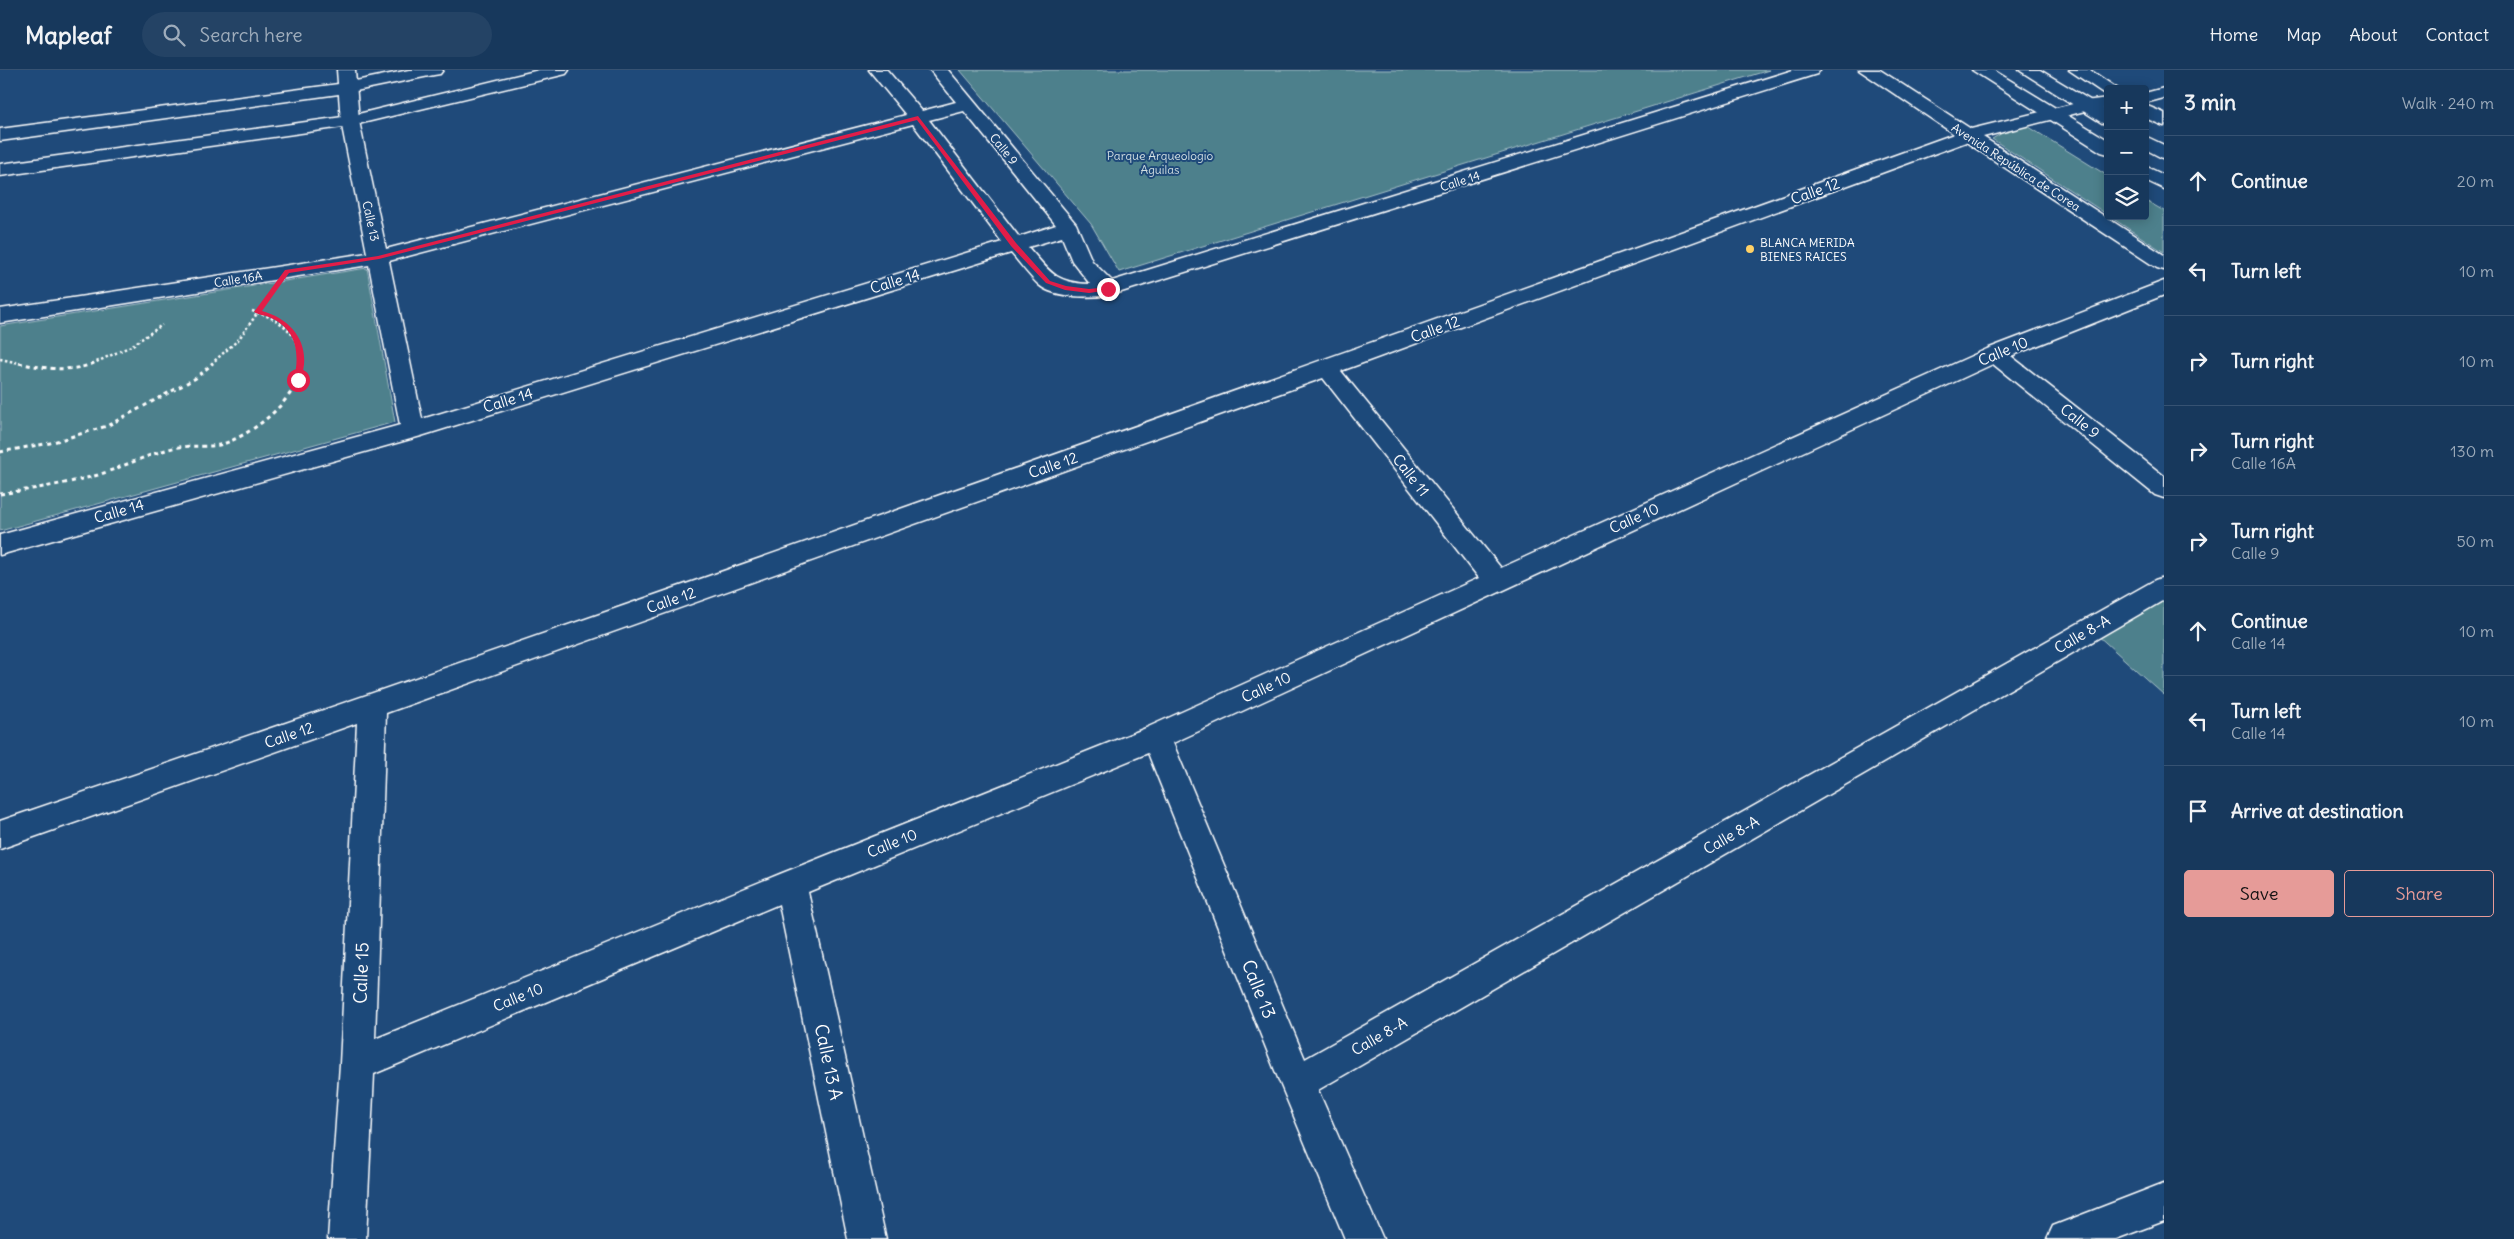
<!DOCTYPE html>
<meta charset="utf-8">
<style>
body{margin:0;font-family:Delius,sans-serif;background:#244365;color:#f1f3f6}
.controls{position:absolute;right:15px;top:15px;display:grid;overflow:hidden;border-radius:5px;box-shadow:0 2px 12px #0003}
.controls button{width:45px;height:45px;display:grid;place-items:center;padding:0;border:0;border-bottom:1px solid #365272;background:#17385c;color:#f1f3f6;font:25px sans-serif}
.stop{position:absolute;width:15px;height:15px;margin:-11px;border:4px solid #e11d48;border-radius:50%;background:#fff}
.stop.end{background:#e11d48;border-color:#fff;box-shadow:0 1px 5px #0008}
.list{margin:0;padding:0;list-style:none}
h2{display:flex;justify-content:space-between;align-items:center;height:65px;margin:0;padding:0 20px;font-size:21px}
h2 small{font-size:16px;font-weight:400;color:#9eacbb}
.list li{display:grid;grid-template-columns:32px 1fr auto;gap:15px;align-items:center;box-sizing:border-box;height:90px;padding:0 20px;border-top:1px solid #365272}
.list b{display:block;font-size:19px;white-space:nowrap}
.list p{margin:0;font-size:16px;white-space:nowrap;color:#9eacbb}
.list em{font-size:16px;font-style:normal;color:#9eacbb}
.actions{display:flex;gap:10px;padding:15px 20px}
.actions a{flex:1;padding:11px 0;border:1px solid #e69b98;border-radius:5px;text-align:center;font-size:18px;color:#e69b98}
.actions .main{background:#e69b98;color:#111}
.icon{flex:none;width:28px;height:28px;fill:none;stroke:currentColor;stroke-width:2;stroke-linecap:round;stroke-linejoin:round}
.map{position:relative;flex:none;width:2164px;height:1169px;overflow:hidden}
header{display:flex;align-items:center;gap:30px;box-sizing:border-box;height:70px;padding:0 25px;background:#17385c;border-bottom:1px solid #365272}
header strong{font-size:24px}
nav{display:flex;gap:28px;margin-inline-start:auto;font-size:18px}
.search{width:350px;height:45px;background:#244365;display:flex;align-items:center;gap:12px;box-sizing:border-box;padding:0 18px;border-radius:28px;color:#9eacbb;font-size:19px}
main{display:flex}
aside{flex:1;background:#17385c}
.map>svg:first-child{display:block}
.green{fill:#4e808c;stroke:#a6c0c6}
.lines{fill:none;stroke-linecap:round;stroke-linejoin:round}
.street-casing{stroke:#fff;stroke-width:3}
.secondary-casing{stroke:#fff;stroke-width:3}
.path-far1{stroke:#fff;stroke-width:2.5;stroke-dasharray:2.5 2.5;stroke-linecap:butt}
.path{stroke:#fff;stroke-width:3;stroke-dasharray:4 4;stroke-linecap:butt}
.street{fill:#1f4a7a;fill-rule:evenodd}
.secondary{fill:#1f4a7a;fill-rule:evenodd}
.route{fill:#e11d48}
.poi-dot{fill:#ffd166;stroke:#1f4a7a;stroke-width:2}
.labels{text-anchor:middle;dominant-baseline:central;stroke-width:4;stroke-linejoin:round;paint-order:stroke}
.far-street-label{font-size:12px;fill:#fff;stroke:#1f4a7a}
.far-park-label{font-size:12px;fill:#d3dfe2;stroke:#1f4a7a}
.far-poi-label{font-size:12px;fill:#fff;stroke:#1f4a7a;text-anchor:start}
.street-label{font-size:15px;fill:#fff;stroke:#1f4a7a}
.near-street-label{font-size:18px;fill:#fff;stroke:#1f4a7a}
</style>
<header>
<strong>Mapleaf</strong>
<div class="search"><svg class="icon" aria-label="search" viewBox="0 0 24 24"><circle cx="10" cy="10" r="6"/><path d="M15 15l6 6"/></svg>Search here</div>
<nav><a>Home</a><a>Map</a><a>About</a><a>Contact</a></nav>
</header>
<main>
<div class="map">
<svg width="2164" height="1169" viewBox="0 0 2164 1169">
<rect width="100%" height="100%" fill="#1f4a7a"/>
<filter id="ink" filterUnits="userSpaceOnUse"><feTurbulence type="fractalNoise" baseFrequency=".02" numOctaves="2"/><feDisplacementMap in="SourceGraphic" scale="10" xChannelSelector="R" yChannelSelector="G"/><feConvolveMatrix kernelMatrix="1 2 1 2 8 2 1 2 1" color-interpolation-filters="sRGB"/></filter>
<g filter="url(#ink)">
<!-- green -->
<g class="green">
<path d="M960,0H1769L1119,202L1091,154Z"/>
<path d="M2021,52L2108,106V145L1992,69Z"/>
<path d="M2145,130L2164,141V182L2109,146H2145Z"/>
<path d="M367,198L395,352L0,461V256Z"/>
<path d="M2164,528V625L2096,564Z"/>
</g>
<g class="lines">
<!-- street casing -->
<g class="street-casing">
<g id="street">
<path d="M337,0H355L359,51L386,179L906,45L869,0H887L922,41L956,32L930,0H948L1076,154L1092,191L1112,211L1793,0H1820L1817,4L1115,224C1096,228 1055,229 1039,215C1029,206 1020,193 1011,183L421,366L0,485V465L400,355L369,195L0,253V239L367,183L341,51ZM964,41L1056,155L1019,167L929,50ZM913,54L1002,172L422,349L389,191ZM1062,167L1072,191L1090,214C1055,213 1050,202 1028,177Z"/>
<path d="M1859,0H1880L1971,59L2085,31L2108,28V38L2085,41L1983,67L2164,185V200L2157,198L1966,72L1341,301L1501,498L1987,279L2164,211V225L2011,286L2164,406V428L2155,425L1993,294L1173,673L1305,989L2155,510L2164,507V530L1318,1020L1383,1169H1345L1280,1013L1148,683L808,822L886,1169H848L779,834L374,1004L366,1169H328L340,994L357,653L0,779V751C653,528 1304,298 1954,64ZM1323,308L1479,508L1146,658L780,804L375,969L386,643Z"/>
<path d="M2069,0H2090L2118,19H2108V24L2103,23Z"/>
<path d="M2164,18V28L2145,33V23Z"/>
<path d="M2145,35L2164,43V56L2145,48Z"/>
<path d="M2164,1113V1151L2116,1169H2047L2053,1156Z"/>
</g>
</g>
<!-- secondary casing -->
<g class="secondary-casing">
<g id="secondary">
<path d="M409,0H443L440,4L434,5L346,23L0,71V59L346,13Z"/>
<path d="M539,0H569L566,4L350,56L0,106V94L350,46Z"/>
<path d="M1972,0H1993L2108,70V84L2101,82Z"/>
<path d="M2019,0H2040L2108,41V54L2102,53Z"/>
<path d="M2145,66L2164,75V89L2145,79Z"/>
<path d="M2145,96L2164,105V119L2145,110Z"/>
</g>
</g>
<!-- path-far1 -->
<g class="path-far1">
<path d="M252,241C281,249 300,263 302,294"/>
<path d="M0,289L24,294"/>
<path d="M92,294L131,276L162,255"/>
<path d="M211,294L238,270L259,241"/>
</g>
<!-- path -->
<g class="path">
<path d="M19,293C41,298 73,303 94,293"/>
<path d="M0,382L50,373L107,356L196,308L213,293"/>
<path d="M0,424C33,419 66,414 98,405C122,397 145,386 169,379C185,374 202,378 219,375C249,368 302,327 301,293"/>
</g>
<!-- street -->
<use href="#street" class="street"/>
<!-- secondary -->
<use href="#secondary" class="secondary"/>
</g>
</g>
<!-- route -->
<path class="route" d="M918,46L1016,173L1050,211L1066,216L1089,219L1108,217L1110,220L1089,223L1065,220L1046,213L1011,176L917,50L379,189L289,203L262,241C295,250 313,278 300,311L294,310C300,283 297,259 269,247C264,245 259,245 254,242L285,200L378,186Z"/>
<!-- markers -->
<circle class="poi-dot" cx="1750" cy="179" r="5"/>
<g class="labels">
<!-- far-street labels -->
<g class="far-street-label">
<text transform="translate(1004 79) rotate(51)">Calle 9</text>
<text transform="translate(2016 97) rotate(33)">Avenida República de Corea</text>
<text transform="translate(1460 111) rotate(-18)">Calle 14</text>
<text transform="translate(371 151) rotate(78)">Calle 13</text>
<text transform="translate(238 209) rotate(-9)">Calle 16A</text>
</g>
<!-- far-park labels -->
<g class="far-park-label">
<text x="1160" y="85">Parque Arqueologio<tspan x="1160" dy="14">Aguilas</tspan></text>
</g>
<!-- far-poi labels -->
<g class="far-poi-label">
<text x="1760" y="172">BLANCA MERIDA<tspan x="1760" dy="14">BIENES RAICES</tspan></text>
</g>
<!-- street labels -->
<g class="street-label">
<text transform="translate(1815 121) rotate(-20)">Calle 12</text>
<text transform="translate(895 211) rotate(-17)">Calle 14</text>
<text transform="translate(1435 259) rotate(-20)">Calle 12</text>
<text transform="translate(2003 281) rotate(-23)">Calle 10</text>
<text transform="translate(508 330) rotate(-17)">Calle 14</text>
<text transform="translate(2080 351) rotate(39)">Calle 9</text>
<text transform="translate(1053 395) rotate(-19)">Calle 12</text>
<text transform="translate(1411 405) rotate(52)">Calle 11</text>
<text transform="translate(119 441) rotate(-16)">Calle 14</text>
<text transform="translate(1634 448) rotate(-24)">Calle 10</text>
<text transform="translate(671 530) rotate(-19)">Calle 12</text>
<text transform="translate(2082 564) rotate(-30)">Calle 8-A</text>
<text transform="translate(1266 617) rotate(-25)">Calle 10</text>
<text transform="translate(289 665) rotate(-19)">Calle 12</text>
<text transform="translate(1731 765) rotate(-30)">Calle 8-A</text>
<text transform="translate(892 773) rotate(-22)">Calle 10</text>
<text transform="translate(518 927) rotate(-22)">Calle 10</text>
<text transform="translate(1379 966) rotate(-30)">Calle 8-A</text>
</g>
<!-- near-street labels -->
<g class="near-street-label">
<text transform="translate(361 903) rotate(-88)">Calle 15</text>
<text transform="translate(1259 919) rotate(68)">Calle 13</text>
<text transform="translate(829 992) rotate(78)">Calle 13 A</text>
</g>
</g>
</svg>
<div class="controls">
<button>+</button>
<button>−</button>
<button><svg class="icon" aria-label="layers" viewBox="0 0 24 24"><path d="M12 4l9 5-9 5-9-5zM3 14l9 5 9-5"/></svg></button>
</div>
<div class="stop" style="left:298px;top:310px"></div>
<div class="stop end" style="left:1108px;top:219px"></div>
</div>
<aside>
<h2>3 min<small>Walk · 240 m</small></h2>
<ul class="list">
<li><svg class="icon" aria-label="ahead" viewBox="0 0 24 24"><path d="M12 20V5M6 11l6-6 6 6"/></svg><div><b>Continue</b></div><em>20 m</em></li>
<li><svg class="icon" aria-label="left" viewBox="0 0 24 24"><path d="M17 20v-9H6M10 6l-5 5 5 5"/></svg><div><b>Turn left</b></div><em>10 m</em></li>
<li><svg class="icon" aria-label="right" viewBox="0 0 24 24"><path d="M7 20v-9h11M14 6l5 5-5 5"/></svg><div><b>Turn right</b></div><em>10 m</em></li>
<li><svg class="icon" aria-label="right" viewBox="0 0 24 24"><path d="M7 20v-9h11M14 6l5 5-5 5"/></svg><div><b>Turn right</b><p>Calle 16A</p></div><em>130 m</em></li>
<li><svg class="icon" aria-label="right" viewBox="0 0 24 24"><path d="M7 20v-9h11M14 6l5 5-5 5"/></svg><div><b>Turn right</b><p>Calle 9</p></div><em>50 m</em></li>
<li><svg class="icon" aria-label="ahead" viewBox="0 0 24 24"><path d="M12 20V5M6 11l6-6 6 6"/></svg><div><b>Continue</b><p>Calle 14</p></div><em>10 m</em></li>
<li><svg class="icon" aria-label="left" viewBox="0 0 24 24"><path d="M17 20v-9H6M10 6l-5 5 5 5"/></svg><div><b>Turn left</b><p>Calle 14</p></div><em>10 m</em></li>
<li><svg class="icon" aria-label="arrive" viewBox="0 0 24 24"><path d="M6 21V4h12l-3 4 3 4H6"/></svg><div><b>Arrive at destination</b></div></li>
</ul>
<div class="actions"><a class="main">Save</a><a>Share</a></div>
</aside>
</main>
